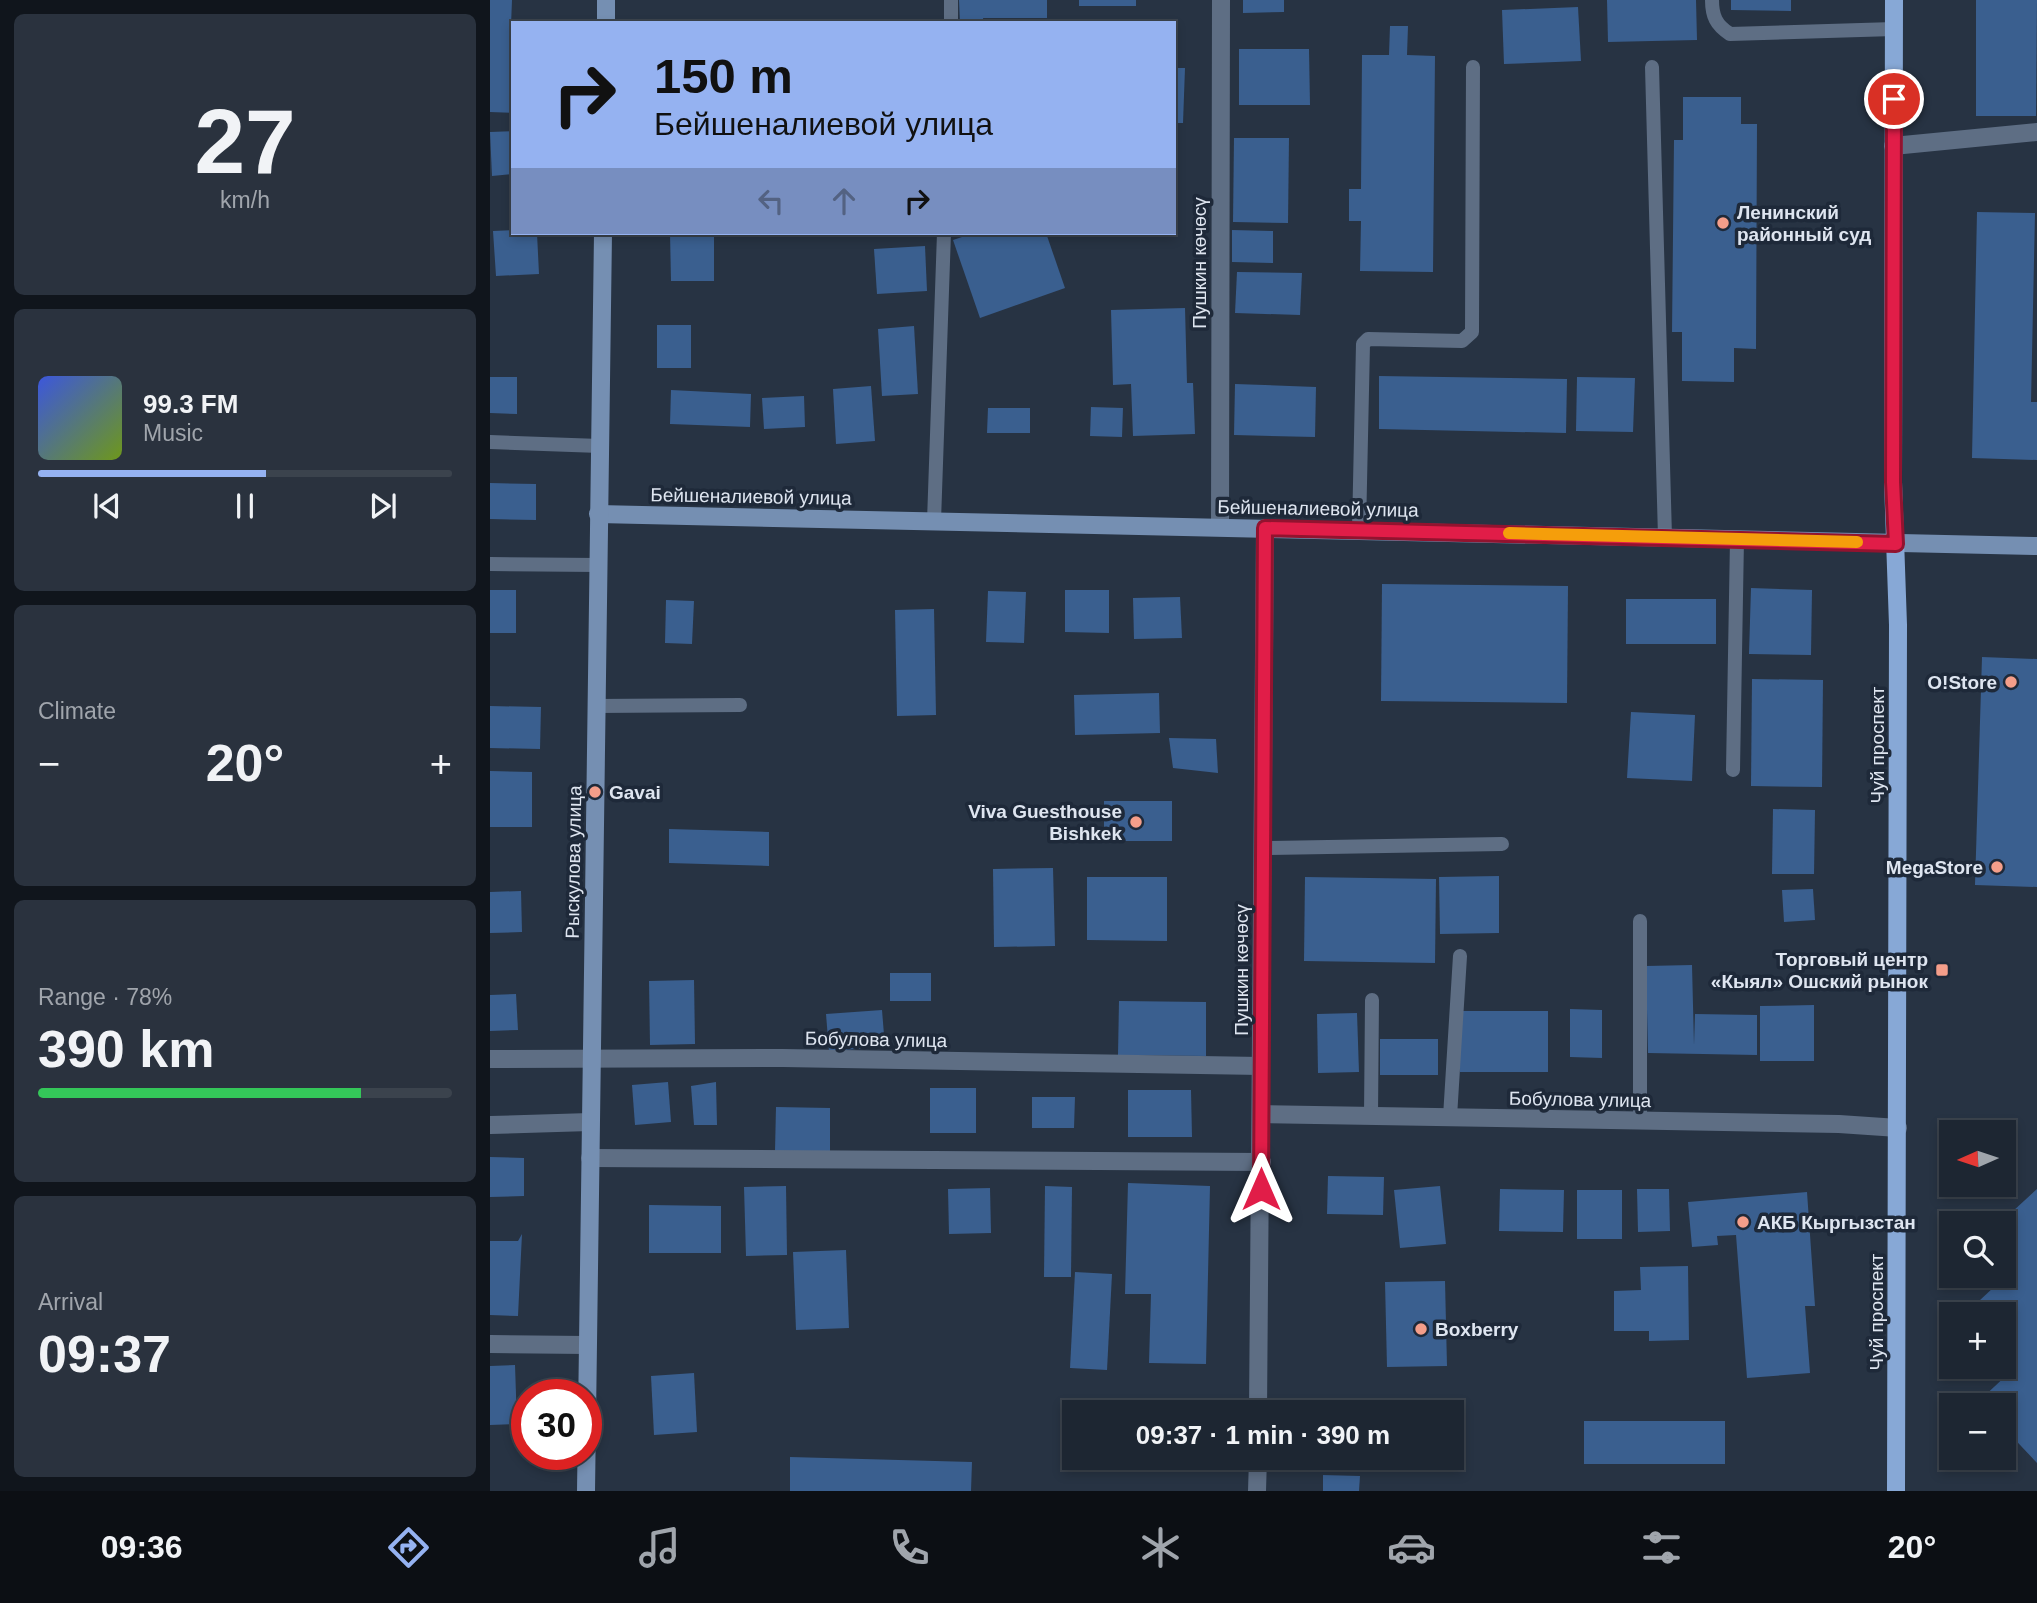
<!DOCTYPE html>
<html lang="en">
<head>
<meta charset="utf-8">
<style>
	body { margin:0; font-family:Helvetica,sans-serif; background:#2a323e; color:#f1f3f6; height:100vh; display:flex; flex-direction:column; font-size:26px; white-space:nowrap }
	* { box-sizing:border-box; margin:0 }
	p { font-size:23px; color:#a0a5ac }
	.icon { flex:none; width:38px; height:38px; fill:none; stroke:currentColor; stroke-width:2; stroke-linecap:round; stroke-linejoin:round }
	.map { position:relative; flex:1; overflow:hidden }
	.sheet { display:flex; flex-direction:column; gap:14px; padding:14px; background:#10151c; width:490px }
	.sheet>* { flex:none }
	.banner { position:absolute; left:21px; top:21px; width:665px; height:214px; border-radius:0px; box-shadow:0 4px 10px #0003,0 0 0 2px #3b434d; background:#95b2f1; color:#111; overflow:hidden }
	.needle { width:46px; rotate:267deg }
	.buttons { position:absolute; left:1449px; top:1120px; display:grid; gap:14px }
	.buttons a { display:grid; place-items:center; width:77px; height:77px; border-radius:0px; background:#1d2632; box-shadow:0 4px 10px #0003,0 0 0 2px #3b434d; font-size:35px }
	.speed { position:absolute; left:21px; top:1379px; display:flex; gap:14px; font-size:35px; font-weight:700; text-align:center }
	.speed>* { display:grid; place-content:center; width:91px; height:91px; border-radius:50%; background:#1d2632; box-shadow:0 4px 10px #0003,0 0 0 2px #3b434d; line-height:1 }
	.speed .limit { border:10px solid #d22; background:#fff; color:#111 }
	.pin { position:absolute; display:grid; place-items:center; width:60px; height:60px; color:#fff; margin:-30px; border:4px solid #fff; border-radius:50%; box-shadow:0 2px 7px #0007 }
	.me { position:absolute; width:77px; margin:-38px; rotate:0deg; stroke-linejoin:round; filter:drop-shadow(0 0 5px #0008) }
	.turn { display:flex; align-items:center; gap:24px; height:147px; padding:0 28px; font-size:32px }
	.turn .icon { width:91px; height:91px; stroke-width:2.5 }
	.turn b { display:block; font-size:49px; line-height:60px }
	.lanes { display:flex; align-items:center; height:66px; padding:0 28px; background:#0003; justify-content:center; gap:35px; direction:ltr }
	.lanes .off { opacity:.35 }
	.big { font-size:52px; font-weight:700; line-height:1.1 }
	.sheet .widget { flex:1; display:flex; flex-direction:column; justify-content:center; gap:10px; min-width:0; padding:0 24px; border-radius:10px; background:#2a323e }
	.sheet .dial { align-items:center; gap:0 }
	.dial b { font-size:91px; line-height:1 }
	.song { display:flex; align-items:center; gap:21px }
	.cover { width:84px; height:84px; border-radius:10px; background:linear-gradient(135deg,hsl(230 70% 55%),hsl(80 70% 35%)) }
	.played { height:7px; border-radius:4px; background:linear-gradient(90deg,#95b2f1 55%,#3b434d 55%) }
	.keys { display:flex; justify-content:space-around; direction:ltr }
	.heat { display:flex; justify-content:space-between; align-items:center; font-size:38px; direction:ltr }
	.charge { height:10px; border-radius:5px; background:linear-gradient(90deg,#34c759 78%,#3b434d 0) }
	.trip { position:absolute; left:572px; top:1400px; width:402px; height:70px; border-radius:0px; background:#1d2632; box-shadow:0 4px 10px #0003,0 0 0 2px #3b434d; font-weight:700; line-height:70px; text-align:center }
	.dock { display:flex; height:112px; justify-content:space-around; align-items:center; background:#0c0f14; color:#a0a5ac }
	.dock .icon { width:49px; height:49px }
	.dock .current { color:#95b2f1 }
	.dock b { font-size:32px; color:#f1f3f6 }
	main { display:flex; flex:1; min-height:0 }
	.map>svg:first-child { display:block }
	.building { fill:#3a5f8f }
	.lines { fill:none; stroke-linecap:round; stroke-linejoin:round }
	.lane { stroke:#5e6e84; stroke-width:14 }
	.street { stroke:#5e6e84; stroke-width:18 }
	.secondary { stroke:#758fb2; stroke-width:18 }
	.primary { stroke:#87a8d6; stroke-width:18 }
	.route-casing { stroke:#92132f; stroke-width:18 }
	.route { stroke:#e11d48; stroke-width:12 }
	.slow { stroke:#f59e0b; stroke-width:12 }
	.poi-dot { fill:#f49e8a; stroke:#1e2939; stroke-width:2.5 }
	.labels { text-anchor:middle; stroke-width:7; stroke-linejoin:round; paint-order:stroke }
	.poi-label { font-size:19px; font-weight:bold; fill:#dee5f0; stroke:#1e2939; text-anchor:start }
	.street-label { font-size:19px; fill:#dee5f0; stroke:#1e2939 }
</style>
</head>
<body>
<main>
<section class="sheet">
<div class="widget dial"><b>27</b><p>km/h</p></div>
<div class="widget">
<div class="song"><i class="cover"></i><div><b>99.3 FM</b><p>Music</p></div></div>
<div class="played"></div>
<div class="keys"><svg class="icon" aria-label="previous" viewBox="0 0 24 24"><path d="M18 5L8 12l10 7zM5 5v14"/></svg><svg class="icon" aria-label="pause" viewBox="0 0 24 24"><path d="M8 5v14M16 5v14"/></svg><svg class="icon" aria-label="next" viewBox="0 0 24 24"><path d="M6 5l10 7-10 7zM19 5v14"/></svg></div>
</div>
<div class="widget"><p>Climate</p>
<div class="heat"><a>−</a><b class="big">20°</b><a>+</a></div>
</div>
<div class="widget"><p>Range · 78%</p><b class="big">390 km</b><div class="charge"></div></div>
<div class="widget"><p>Arrival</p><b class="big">09:37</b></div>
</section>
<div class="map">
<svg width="1547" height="1491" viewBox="0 0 1547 1491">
	<rect width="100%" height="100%" fill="#273343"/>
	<g class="building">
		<polygon points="0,0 22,0 19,76 23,76 23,113 0,112"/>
		<polygon points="469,0 557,0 557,18 493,18 494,23 470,23"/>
		<rect x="589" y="0" width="57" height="6"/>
		<polygon points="753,0 794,0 794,12 753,13"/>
		<polygon points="1117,0 1206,0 1207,40 1118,42"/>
		<polygon points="1241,0 1301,0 1301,11 1241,10"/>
		<polygon points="1486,0 1547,0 1546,116 1486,116"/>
		<polygon points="1088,7 1091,61 1014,64 1012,10"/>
		<polygon points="900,26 918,26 917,55 945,56 943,272 870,271 871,221 859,221 859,189 871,189 872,55 899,55"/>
		<polygon points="749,49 819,49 820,105 749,105"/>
		<polygon points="684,68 695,68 693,123 684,123"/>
		<polygon points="1193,97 1251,97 1251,124 1267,124 1266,349 1244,348 1244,382 1192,381 1192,332 1182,332 1184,140 1193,140"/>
		<polygon points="23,131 23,174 2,176 0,132"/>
		<polygon points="744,138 799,138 798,223 743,222"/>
		<polygon points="1487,212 1545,213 1541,402 1547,402 1547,460 1482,458"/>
		<polygon points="23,230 23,233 47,233 49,274 6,276 3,231"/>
		<polygon points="742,230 783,231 783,263 742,262"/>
		<polygon points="180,233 224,233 224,281 181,281"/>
		<polygon points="484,233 556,233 575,288 490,318 463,240"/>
		<polygon points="435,246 437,291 387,294 384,249"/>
		<polygon points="747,272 812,273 810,315 745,313"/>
		<polygon points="695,308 697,383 703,383 705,434 643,436 641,384 623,385 621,310"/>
		<rect x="167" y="325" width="34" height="43"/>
		<polygon points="424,326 428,394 392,396 388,329"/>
		<polygon points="889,376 1077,379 1076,433 889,429"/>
		<polygon points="0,377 27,377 27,414 0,413"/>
		<polygon points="1087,377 1145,378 1143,432 1086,431"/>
		<polygon points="745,384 826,387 825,437 744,435"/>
		<polygon points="381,386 385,441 346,444 343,389"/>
		<polygon points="181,390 261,394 260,427 180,424"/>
		<polygon points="314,396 315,427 274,429 272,398"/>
		<polygon points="601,407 633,408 632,437 600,436"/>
		<polygon points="498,408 540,408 540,433 497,433"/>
		<polygon points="0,483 46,484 46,520 0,519"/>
		<polygon points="892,584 1078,586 1077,703 891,701"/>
		<polygon points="1261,588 1322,590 1321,655 1259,654"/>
		<rect x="0" y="590" width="26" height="43"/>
		<polygon points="575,590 619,590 619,633 575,632"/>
		<polygon points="498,591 536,592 534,643 496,642"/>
		<polygon points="690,597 692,638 644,639 643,598"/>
		<rect x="1136" y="599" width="90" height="45"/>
		<polygon points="176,600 204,601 202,644 175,643"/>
		<polygon points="444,609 446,715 407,716 405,610"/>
		<polygon points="1492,657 1547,659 1547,887 1485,885"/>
		<polygon points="1262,679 1333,680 1332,787 1261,786"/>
		<polygon points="669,693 670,733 585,735 584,695"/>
		<polygon points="0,706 51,707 50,749 0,748"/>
		<polygon points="1141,712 1205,715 1202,781 1137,778"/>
		<polygon points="679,738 726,739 728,773 683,768"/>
		<polygon points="0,771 42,772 42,827 0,827"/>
		<rect x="614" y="801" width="68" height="40"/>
		<polygon points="1283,809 1325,810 1324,874 1282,874"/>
		<polygon points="179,829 279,832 279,866 179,863"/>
		<polygon points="563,868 565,946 504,947 503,869"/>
		<polygon points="1009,876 1009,933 950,934 949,877"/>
		<polygon points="597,877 677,877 677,941 597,940"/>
		<polygon points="815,877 946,879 945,963 814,961"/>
		<polygon points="1323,889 1325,920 1294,922 1292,890"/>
		<polygon points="31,891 32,932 0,933 0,892"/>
		<polygon points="1202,965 1204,1045 1205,1014 1267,1015 1267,1055 1158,1053 1156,966"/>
		<rect x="400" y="973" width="41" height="28"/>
		<polygon points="204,980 205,1044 160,1045 159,981"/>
		<polygon points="26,994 28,1030 0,1031 0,995"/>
		<polygon points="629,1001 716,1002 716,1056 628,1055"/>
		<polygon points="1324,1005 1324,1061 1270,1061 1270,1006"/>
		<polygon points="1080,1009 1112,1010 1112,1058 1080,1057"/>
		<polygon points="392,1010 395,1047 339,1051 336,1014"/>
		<rect x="970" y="1011" width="88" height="61"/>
		<polygon points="867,1013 869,1072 828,1073 827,1014"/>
		<rect x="890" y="1039" width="58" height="36"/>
		<polygon points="178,1082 181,1122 145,1125 142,1085"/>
		<polygon points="226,1082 227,1125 204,1125 201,1086"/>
		<rect x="440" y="1088" width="46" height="45"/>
		<polygon points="638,1090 701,1090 702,1137 638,1137"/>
		<polygon points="542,1097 585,1097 584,1128 542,1128"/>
		<polygon points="286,1107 340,1108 340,1152 285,1151"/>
		<polygon points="0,1157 34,1158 34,1196 0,1197"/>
		<polygon points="838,1176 894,1177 893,1215 837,1214"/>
		<polygon points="638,1183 720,1186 716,1364 659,1363 661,1294 635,1294"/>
		<polygon points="296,1186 297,1255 256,1256 254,1187"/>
		<polygon points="555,1186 582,1187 581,1277 554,1277"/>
		<polygon points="950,1186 956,1244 910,1248 904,1190"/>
		<polygon points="500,1188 501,1233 459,1234 458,1189"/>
		<polygon points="1010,1189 1074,1190 1073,1232 1009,1231"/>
		<polygon points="1147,1189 1179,1189 1180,1231 1148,1232"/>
		<polygon points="1547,1189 1547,1463 1514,1428 1514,1405 1493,1405 1489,1401 1520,1372 1514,1365 1514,1314 1475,1314 1518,1274 1514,1270 1514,1223 1510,1223"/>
		<rect x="1087" y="1190" width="45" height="49"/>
		<polygon points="1317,1192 1325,1306 1315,1306 1320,1373 1257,1378 1246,1235 1227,1236 1228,1245 1202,1247 1198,1202"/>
		<polygon points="159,1205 231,1206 231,1253 159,1253"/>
		<polygon points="32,1234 28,1316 0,1315 0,1241 28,1241"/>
		<polygon points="356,1250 359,1328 306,1330 303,1252"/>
		<polygon points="1198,1266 1199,1340 1159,1341 1159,1331 1124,1331 1124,1291 1151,1290 1150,1267"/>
		<polygon points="585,1272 622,1274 617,1370 580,1368"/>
		<polygon points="955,1281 957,1366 897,1367 895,1282"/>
		<polygon points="25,1365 27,1424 0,1425 0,1366"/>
		<polygon points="204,1373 207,1432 164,1435 161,1376"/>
		<rect x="1094" y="1421" width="141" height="43"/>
		<polygon points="300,1457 482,1462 481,1491 300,1491"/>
		<polygon points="833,1475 870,1476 869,1491 833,1491"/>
	</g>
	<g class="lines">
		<g class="lane">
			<path d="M1222,0C1222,16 1226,25 1240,34L1404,29"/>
			<polyline points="461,23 461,0"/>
			<polyline points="1162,67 1175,537"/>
			<polyline points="0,442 110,446"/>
			<polyline points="444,521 454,233"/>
			<polyline points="869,530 873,344 878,339 972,341 982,332 983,67"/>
			<polyline points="0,564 108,565"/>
			<polyline points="106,706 250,705"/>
			<polyline points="1243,770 1247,539"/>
			<polyline points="773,848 1012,844"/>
			<polyline points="1150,921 1150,1121"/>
			<polyline points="881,1116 882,1000"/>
			<polyline points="960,1117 970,956"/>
		</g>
		<g class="street">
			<polyline points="1403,146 1547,132"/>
			<polyline points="730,527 731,0"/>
			<polyline points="0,1059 293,1058 771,1066"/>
			<polyline points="771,1114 1349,1124 1408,1128"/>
			<polyline points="0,1125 100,1122"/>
			<polyline points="100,1158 772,1162"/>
			<polyline points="0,1344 97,1345"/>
			<polyline points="768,1412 775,528"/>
			<polyline points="767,1491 768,1458"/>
		</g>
		<g class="secondary">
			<polyline points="116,23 116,0"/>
			<polyline points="108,514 1547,546"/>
			<polyline points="96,1491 113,233"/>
		</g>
		<polyline class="primary" points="1404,0 1403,482 1408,625 1406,1491"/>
	</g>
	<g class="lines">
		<g class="route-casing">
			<polyline id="route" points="771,1189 775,528 1406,544 1403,482 1404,99"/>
		</g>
		<use href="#route" class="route"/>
		<polyline class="slow" points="1019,533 1367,542"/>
	</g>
	<g class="poi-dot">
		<circle cx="1233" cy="223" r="7"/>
		<circle cx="1521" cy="682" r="7"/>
		<circle cx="105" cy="792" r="7"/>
		<circle cx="646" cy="822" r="7"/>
		<circle cx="1507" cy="867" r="7"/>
		<rect x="1445" y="963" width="14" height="14" rx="3.5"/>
		<circle cx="1253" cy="1222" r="7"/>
		<circle cx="931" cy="1329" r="7"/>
	</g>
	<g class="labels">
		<g class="poi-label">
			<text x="1247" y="219">Ленинский<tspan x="1247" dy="22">районный суд</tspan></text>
			<text x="1507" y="689" text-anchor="end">O!Store</text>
			<text x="119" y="799">Gavai</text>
			<text x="632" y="818" text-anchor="end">Viva Guesthouse<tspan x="632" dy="22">Bishkek</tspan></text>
			<text x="1493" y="874" text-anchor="end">MegaStore</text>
			<text x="1438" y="966" text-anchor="end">Торговый центр<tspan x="1438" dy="22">«Кыял» Ошский рынок</tspan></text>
			<text x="1267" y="1229">АКБ Кыргызстан</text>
			<text x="945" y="1336">Boxberry</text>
		</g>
		<g class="street-label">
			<text transform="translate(709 263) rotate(-90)" y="7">Пушкин көчөсү</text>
			<text transform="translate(261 496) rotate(1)" y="7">Бейшеналиевой улица</text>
			<text transform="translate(828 508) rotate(1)" y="7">Бейшеналиевой улица</text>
			<text transform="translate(1387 745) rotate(-90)" y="7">Чуй проспект</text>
			<text transform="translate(83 862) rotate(-89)" y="7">Рыскулова улица</text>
			<text transform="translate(751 970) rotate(-90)" y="7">Пушкин көчөсү</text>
			<text transform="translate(386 1039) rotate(1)" y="7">Бобулова улица</text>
			<text transform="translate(1090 1099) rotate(1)" y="7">Бобулова улица</text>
			<text transform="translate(1386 1312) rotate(-90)" y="7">Чуй проспект</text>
		</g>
	</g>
</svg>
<div class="buttons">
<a><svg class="needle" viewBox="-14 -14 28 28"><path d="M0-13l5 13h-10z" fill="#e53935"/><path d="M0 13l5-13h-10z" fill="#a0a5ac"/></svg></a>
<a><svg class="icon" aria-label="search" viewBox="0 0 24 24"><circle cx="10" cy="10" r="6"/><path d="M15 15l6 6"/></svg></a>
<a>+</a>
<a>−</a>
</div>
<div class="speed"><div class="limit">30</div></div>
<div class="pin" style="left:1404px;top:99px;background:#d93025"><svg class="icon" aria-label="arrive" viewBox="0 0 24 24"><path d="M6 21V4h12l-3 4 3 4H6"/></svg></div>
<svg class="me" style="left:771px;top:1189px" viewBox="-20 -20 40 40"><path d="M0-17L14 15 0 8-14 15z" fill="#e11d48" stroke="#fff" stroke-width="4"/></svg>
<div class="trip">09:37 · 1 min · 390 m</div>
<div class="banner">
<div class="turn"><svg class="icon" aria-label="right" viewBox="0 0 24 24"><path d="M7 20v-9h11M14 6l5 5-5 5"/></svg><div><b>150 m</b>Бейшеналиевой улица</div></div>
<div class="lanes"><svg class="icon off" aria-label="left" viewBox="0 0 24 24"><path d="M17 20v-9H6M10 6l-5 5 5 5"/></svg><svg class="icon off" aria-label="ahead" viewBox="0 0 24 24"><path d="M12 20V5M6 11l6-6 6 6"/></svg><svg class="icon" aria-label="right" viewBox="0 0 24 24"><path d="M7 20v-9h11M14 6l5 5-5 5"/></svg></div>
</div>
</div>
</main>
<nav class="dock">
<b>09:36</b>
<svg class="icon current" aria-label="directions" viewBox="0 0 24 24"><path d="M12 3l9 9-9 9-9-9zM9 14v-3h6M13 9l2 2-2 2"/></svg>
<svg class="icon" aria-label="music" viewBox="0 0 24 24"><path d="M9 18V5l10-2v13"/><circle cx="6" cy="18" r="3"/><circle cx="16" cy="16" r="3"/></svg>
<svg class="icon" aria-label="phone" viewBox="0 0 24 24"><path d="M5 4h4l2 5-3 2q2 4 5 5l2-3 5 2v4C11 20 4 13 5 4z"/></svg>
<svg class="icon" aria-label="climate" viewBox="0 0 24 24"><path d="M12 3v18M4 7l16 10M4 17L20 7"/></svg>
<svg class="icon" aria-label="car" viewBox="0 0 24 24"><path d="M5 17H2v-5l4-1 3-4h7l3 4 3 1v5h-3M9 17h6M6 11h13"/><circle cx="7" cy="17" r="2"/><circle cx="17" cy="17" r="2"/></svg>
<svg class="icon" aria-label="filters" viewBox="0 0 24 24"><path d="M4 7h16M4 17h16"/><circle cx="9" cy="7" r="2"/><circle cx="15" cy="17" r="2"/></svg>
<b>20°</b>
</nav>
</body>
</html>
